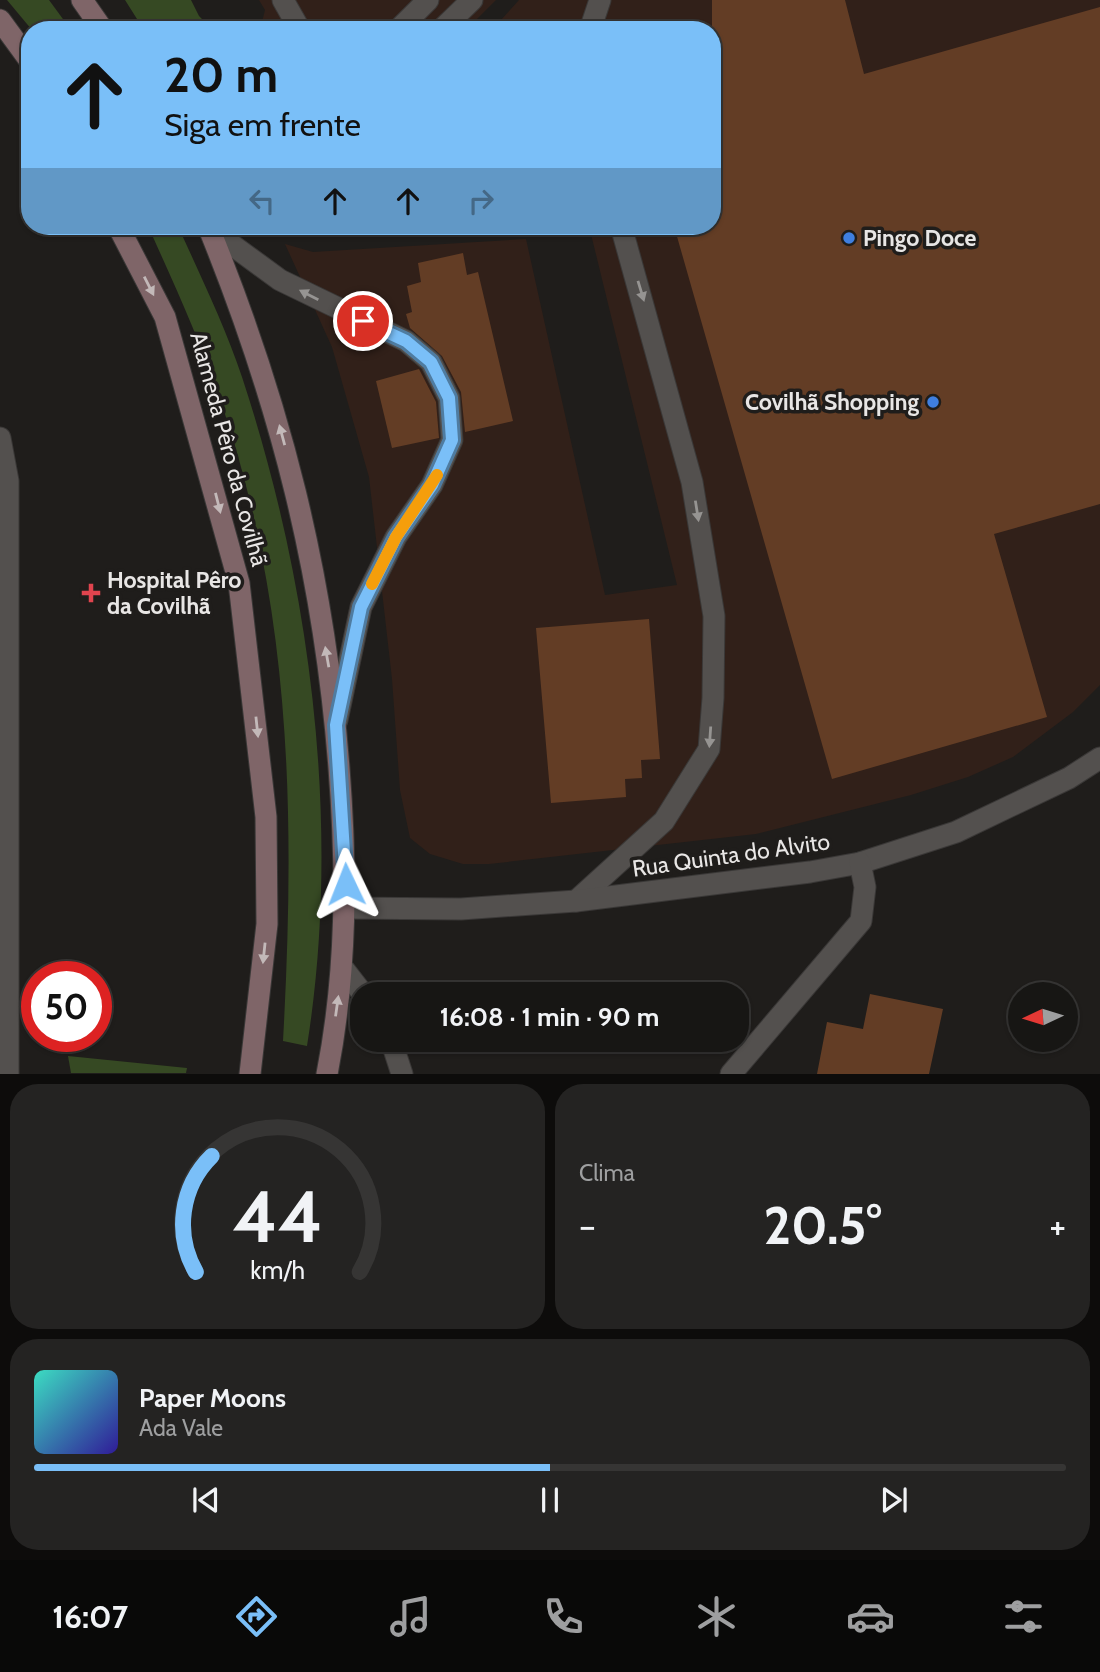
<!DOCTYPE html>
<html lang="pt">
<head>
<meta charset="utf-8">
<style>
	body { margin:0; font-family:Cabin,sans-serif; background:#242322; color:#f1f3f6; height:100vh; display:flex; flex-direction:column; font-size:26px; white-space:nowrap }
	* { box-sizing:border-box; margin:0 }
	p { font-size:23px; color:#9e9fa0 }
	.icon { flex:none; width:38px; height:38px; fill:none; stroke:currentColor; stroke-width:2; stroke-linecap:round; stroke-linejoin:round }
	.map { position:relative; height:1074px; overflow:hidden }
	.sheet { display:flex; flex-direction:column; gap:10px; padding:10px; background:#0d0c0b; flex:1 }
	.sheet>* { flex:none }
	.hud { position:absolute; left:21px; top:21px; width:700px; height:214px; border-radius:28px; box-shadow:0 2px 5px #0004,0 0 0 2px #363534; background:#7abff8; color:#111; overflow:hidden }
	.needle { width:46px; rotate:266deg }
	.controls { position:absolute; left:1008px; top:982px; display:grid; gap:14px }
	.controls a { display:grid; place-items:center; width:70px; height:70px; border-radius:50%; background:#171614; box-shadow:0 2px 5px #0004,0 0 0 2px #363534; font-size:35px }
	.speed { position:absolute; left:21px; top:961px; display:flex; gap:14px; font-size:35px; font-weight:700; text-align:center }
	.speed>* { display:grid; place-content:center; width:91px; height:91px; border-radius:50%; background:#171614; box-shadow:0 2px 5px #0004,0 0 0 2px #363534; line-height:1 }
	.speed .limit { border:10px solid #d22; background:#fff; color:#111 }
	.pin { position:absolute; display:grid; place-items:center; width:60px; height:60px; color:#fff; margin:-30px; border:4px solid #fff; border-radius:50%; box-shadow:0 2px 7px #0007 }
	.me { position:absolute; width:77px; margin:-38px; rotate:358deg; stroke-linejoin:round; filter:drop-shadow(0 0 5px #0008) }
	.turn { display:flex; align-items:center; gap:24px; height:147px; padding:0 28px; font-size:32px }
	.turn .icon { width:91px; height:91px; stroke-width:2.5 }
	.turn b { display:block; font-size:49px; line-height:60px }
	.lanes { display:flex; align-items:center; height:66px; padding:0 28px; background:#0003; justify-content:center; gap:35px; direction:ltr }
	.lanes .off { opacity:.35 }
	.big { font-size:52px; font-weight:700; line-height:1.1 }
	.sheet .widget { flex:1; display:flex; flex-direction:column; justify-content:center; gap:10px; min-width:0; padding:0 24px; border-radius:28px; background:#242322 }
	.sheet .dial { align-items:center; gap:0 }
	.dial svg { height:182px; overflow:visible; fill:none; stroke:#363534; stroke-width:7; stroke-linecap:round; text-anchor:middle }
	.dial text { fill:#f1f3f6; stroke:none }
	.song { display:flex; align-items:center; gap:21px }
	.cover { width:84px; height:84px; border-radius:10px; background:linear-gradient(135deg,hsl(170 70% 55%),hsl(250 70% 35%)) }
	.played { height:7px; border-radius:4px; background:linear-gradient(90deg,#7abff8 50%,#363534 50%) }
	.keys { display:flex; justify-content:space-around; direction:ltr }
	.heat { display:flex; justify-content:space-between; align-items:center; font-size:38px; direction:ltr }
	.sheet .tiles { flex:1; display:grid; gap:10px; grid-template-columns:1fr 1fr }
	.widget:last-child { grid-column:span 2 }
	.trip { position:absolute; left:350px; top:982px; width:399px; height:70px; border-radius:28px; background:#171614; box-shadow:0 2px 5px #0004,0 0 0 2px #363534; font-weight:700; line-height:70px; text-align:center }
	.dock { display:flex; height:112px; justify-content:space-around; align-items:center; background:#090908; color:#9e9fa0 }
	.dock .icon { width:49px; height:49px }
	.dock .selected { color:#7abff8 }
	.dock b { font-size:32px; color:#f1f3f6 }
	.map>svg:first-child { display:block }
	.commercial { fill:#312019 }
	.green { fill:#364923 }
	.building { fill:#633d25 }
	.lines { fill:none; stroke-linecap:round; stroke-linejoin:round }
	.lane-casing { stroke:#3a3837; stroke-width:23 }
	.street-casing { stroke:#3a3837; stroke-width:23 }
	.secondary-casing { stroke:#3a3837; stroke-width:23 }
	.lane { stroke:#53504e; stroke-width:21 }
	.street { stroke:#53504e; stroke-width:21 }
	.secondary { stroke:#7f6568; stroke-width:21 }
	.oneway { fill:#c3b9b9 }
	.oneway2 { fill:#969492 }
	.route-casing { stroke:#4f7ca1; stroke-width:18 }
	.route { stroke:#7abff8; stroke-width:12 }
	.slow { stroke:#f59e0b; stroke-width:12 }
	.shop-dot { fill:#3f7fe0; stroke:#1f1d1b; stroke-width:2.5 }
	.health-dot { fill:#e0444e; stroke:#1f1d1b; stroke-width:2.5 }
	.labels { text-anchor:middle; stroke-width:7; stroke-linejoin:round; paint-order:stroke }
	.poi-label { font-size:23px; font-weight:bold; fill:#e8e6e5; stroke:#1f1d1b; text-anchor:start }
	.street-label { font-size:23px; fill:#e8e6e5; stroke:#1f1d1b }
</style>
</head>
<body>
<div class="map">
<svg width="1100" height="1074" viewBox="0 0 1100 1074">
	<rect width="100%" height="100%" fill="#1f1d1b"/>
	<g class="commercial">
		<polygon points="259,0 496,0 466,30 260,30 265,10"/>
		<polygon points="519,0 1100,0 1100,685 1073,712 1013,757 968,777 911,795 756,834 489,864 463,864 430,854 410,838 400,790 392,679 369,477 332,347 285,244 313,252 526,239 605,595 677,585 589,226 712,226 712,30 492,30"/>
	</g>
	<g class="green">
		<polygon points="7,0 49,0 71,30 32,30"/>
		<polygon points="125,0 191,0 199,16 213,30 144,30"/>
		<path d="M148,226H178C200,275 225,326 242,377C311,586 342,827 307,1046L283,1041C295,822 293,613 221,402C201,342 174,284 148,226Z"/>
		<polygon points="68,1056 187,1068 186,1073 71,1073"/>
	</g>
	<g class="building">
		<polygon points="712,0 845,0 864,74 1100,7 1100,504 994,534 1047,717 832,779 674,226 712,226"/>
		<polygon points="463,253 467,275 478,272 513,421 465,432 461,392 442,356 410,328 406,314 412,312 407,286 421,282 418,263"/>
		<polygon points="419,369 436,402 439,438 392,448 376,381"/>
		<polygon points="649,619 660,759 641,760 642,778 625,779 626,797 551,803 536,628"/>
		<polygon points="870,994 943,1009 929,1074 817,1074 827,1022 863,1029"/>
	</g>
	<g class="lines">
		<g class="lane-casing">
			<g id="lane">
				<polyline points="283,0 300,30"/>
				<polyline points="398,30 428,0"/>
				<polyline points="441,30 472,0"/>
				<polyline points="590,30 600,0"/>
				<polyline points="209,228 280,280 406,341 431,362 449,398 452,440 432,485 396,537 361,607 337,720"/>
				<polyline points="0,438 8,481 8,1074"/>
				<polyline points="576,901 664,821 709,749 713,698 714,616 692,482 621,226"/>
			</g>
		</g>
		<g class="street-casing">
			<g id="street">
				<polyline points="346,908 461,909 576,901 810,872 860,863 956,832 1069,778 1100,758"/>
				<polyline points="342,967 363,994"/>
				<polyline points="391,1040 402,1074"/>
				<polyline points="731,1074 861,921 865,887 860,863"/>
			</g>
		</g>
		<g class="secondary-casing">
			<g id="secondary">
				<polyline points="82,0 103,30"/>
				<polyline points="0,20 30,61"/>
				<polyline points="118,226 165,317 239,583 266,817 267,924 250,1074"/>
				<path d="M208,226C281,405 324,575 339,768C347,871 347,972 327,1074"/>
			</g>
		</g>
		<use href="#lane" class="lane"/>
		<use href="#street" class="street"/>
		<use href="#secondary" class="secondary"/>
	</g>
	<defs><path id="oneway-solid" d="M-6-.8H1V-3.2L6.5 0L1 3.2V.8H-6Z" transform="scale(1.75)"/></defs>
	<g class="oneway">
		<use href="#oneway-solid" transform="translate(149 286) rotate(63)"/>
		<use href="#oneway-solid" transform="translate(282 435) rotate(-105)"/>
		<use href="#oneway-solid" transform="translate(218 503) rotate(76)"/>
		<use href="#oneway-solid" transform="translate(327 657) rotate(-100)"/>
		<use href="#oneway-solid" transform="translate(257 727) rotate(84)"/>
		<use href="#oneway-solid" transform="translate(264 953) rotate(96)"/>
		<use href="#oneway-solid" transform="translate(337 1006) rotate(-82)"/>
	</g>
	<g class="oneway2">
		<use href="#oneway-solid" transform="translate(641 291) rotate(73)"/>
		<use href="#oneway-solid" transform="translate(309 295) rotate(-153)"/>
		<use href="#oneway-solid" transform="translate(697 511) rotate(81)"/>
		<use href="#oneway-solid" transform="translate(710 737) rotate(94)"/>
	</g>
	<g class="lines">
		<g class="route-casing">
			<polyline id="route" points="346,884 336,725 361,607 396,537 432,485 452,440 449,398 431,362 406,341 363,321"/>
		</g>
		<use href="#route" class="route"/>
		<polyline class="slow" points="372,584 396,537 437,475"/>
	</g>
	<g class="shop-dot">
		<circle cx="849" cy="238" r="7"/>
		<circle cx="933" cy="402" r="7"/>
	</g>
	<path class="health-dot" d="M87.5 582.5h7v7h7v7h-7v7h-7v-7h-7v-7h7z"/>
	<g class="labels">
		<g class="poi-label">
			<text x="863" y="246">Pingo Doce</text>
			<text x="919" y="410" text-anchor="end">Covilhã Shopping</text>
			<text x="107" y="588">Hospital Pêro<tspan x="107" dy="26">da Covilhã</tspan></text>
		</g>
		<g class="street-label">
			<text transform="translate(229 449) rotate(75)" y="8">Alameda Pêro da Covilhã</text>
			<text transform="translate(731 855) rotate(-8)" y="8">Rua Quinta do Alvito</text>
		</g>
	</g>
</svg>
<div class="controls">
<a><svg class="needle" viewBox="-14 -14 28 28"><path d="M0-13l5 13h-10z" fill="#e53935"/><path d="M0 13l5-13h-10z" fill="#9e9fa0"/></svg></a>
</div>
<div class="speed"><div class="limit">50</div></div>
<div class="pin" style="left:363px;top:321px;background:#d93025"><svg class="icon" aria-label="arrive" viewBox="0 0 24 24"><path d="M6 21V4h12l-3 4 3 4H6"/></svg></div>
<svg class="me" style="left:346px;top:884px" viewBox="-20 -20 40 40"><path d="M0-17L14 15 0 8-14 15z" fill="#7abff8" stroke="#fff" stroke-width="4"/></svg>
<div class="trip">16:08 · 1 min · 90 m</div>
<div class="hud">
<div class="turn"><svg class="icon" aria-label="ahead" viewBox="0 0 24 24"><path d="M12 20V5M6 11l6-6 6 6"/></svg><div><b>20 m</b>Siga em frente</div></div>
<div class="lanes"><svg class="icon off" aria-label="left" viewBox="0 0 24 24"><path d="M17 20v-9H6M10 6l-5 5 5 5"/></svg><svg class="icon" aria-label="ahead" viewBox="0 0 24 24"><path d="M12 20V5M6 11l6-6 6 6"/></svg><svg class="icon" aria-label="ahead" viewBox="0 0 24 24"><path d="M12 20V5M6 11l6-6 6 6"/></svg><svg class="icon off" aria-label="right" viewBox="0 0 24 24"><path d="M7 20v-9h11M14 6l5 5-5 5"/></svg></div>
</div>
</div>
<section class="sheet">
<div class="tiles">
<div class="widget dial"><svg viewBox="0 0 100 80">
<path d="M14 69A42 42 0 1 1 86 69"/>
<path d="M14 69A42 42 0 0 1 21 18" stroke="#7abff8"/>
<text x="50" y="56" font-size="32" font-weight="700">44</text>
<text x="50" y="72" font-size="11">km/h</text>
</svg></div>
<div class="widget"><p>Clima</p>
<div class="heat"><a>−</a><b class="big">20.5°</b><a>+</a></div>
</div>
<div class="widget">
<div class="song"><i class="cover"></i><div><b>Paper Moons</b><p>Ada Vale</p></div></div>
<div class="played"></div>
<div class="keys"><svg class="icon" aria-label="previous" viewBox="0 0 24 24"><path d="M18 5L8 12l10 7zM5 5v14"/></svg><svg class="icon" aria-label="pause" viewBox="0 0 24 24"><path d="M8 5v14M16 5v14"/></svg><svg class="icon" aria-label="next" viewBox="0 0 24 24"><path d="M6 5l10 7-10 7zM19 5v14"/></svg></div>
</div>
</div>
</section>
<nav class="dock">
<b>16:07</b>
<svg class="icon selected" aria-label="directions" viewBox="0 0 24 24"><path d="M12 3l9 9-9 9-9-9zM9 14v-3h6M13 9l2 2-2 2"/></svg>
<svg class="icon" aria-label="music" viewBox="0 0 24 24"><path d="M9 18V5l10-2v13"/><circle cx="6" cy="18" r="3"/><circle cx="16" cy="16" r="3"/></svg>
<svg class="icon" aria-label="phone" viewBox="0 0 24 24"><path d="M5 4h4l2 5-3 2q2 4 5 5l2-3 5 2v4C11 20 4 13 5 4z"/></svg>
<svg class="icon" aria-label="climate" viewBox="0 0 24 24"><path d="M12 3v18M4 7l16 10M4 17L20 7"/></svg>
<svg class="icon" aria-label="car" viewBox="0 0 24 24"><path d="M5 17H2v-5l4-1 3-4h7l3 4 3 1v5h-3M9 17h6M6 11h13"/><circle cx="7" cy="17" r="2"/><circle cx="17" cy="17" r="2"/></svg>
<svg class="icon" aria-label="filters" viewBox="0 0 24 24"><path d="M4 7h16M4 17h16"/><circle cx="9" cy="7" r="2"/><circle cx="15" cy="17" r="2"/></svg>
</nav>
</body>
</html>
